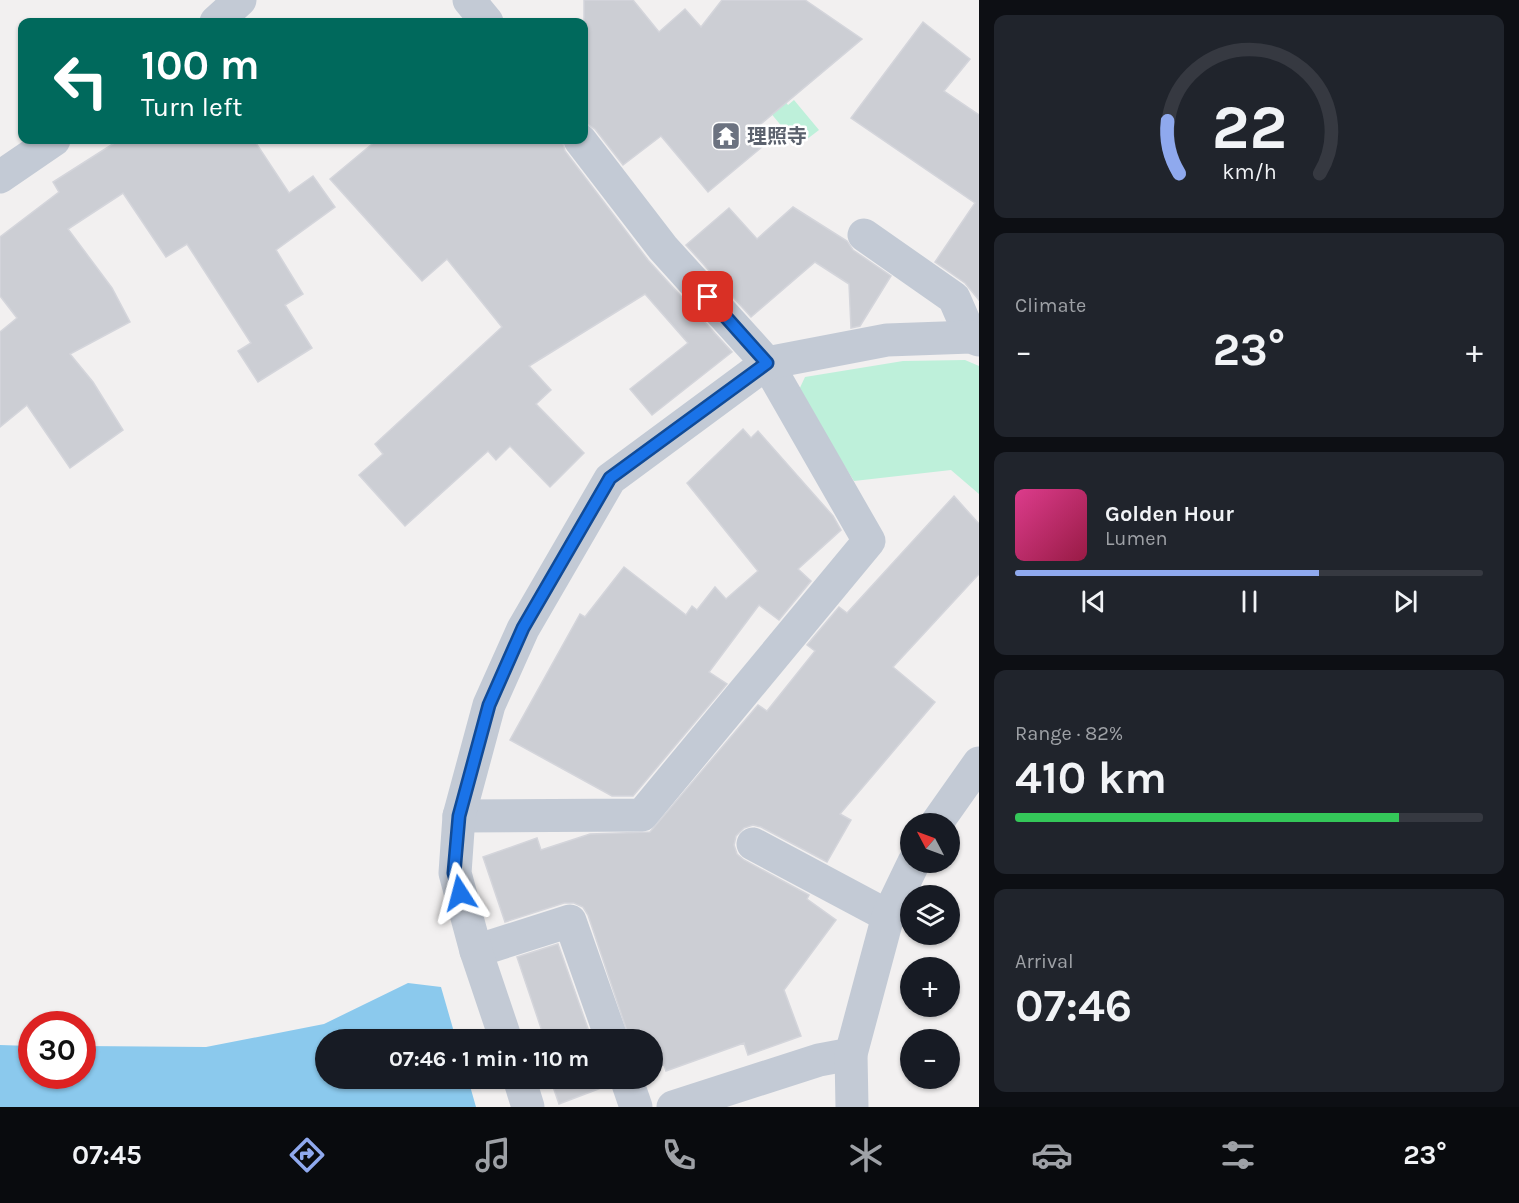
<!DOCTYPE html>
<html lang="en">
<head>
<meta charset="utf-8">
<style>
	body { margin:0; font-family:Karla,"Noto Sans JP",sans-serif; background:#20242c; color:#f1f3f6; height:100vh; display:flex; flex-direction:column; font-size:22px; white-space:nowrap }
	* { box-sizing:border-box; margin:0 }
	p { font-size:20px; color:#9ea1a6 }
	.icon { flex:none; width:33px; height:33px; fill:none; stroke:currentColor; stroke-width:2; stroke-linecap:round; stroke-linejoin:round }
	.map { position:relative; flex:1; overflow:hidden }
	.sheet { display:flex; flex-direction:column; gap:15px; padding:15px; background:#0d0f14; width:540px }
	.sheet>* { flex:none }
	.banner { position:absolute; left:18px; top:18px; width:570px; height:126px; border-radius:12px; box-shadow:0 2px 4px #0004; background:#00695c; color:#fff; overflow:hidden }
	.needle { width:39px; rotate:311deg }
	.buttons { position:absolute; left:900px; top:813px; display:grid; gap:12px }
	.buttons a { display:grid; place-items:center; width:60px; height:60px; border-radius:50%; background:#171b24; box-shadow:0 2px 4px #0004; font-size:30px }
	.speed { position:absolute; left:18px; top:1011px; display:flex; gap:12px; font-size:30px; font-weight:700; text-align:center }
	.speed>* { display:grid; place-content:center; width:78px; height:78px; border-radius:50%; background:#171b24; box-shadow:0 2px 4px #0004; line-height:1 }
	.speed .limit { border:9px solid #d22; background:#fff; color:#111 }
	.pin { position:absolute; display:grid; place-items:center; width:51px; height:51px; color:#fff; margin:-26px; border-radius:12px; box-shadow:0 3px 9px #0006 }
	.me { position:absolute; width:66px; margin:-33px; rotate:351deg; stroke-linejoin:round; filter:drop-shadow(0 0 4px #0008) }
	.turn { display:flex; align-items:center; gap:21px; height:126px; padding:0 24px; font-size:27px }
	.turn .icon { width:78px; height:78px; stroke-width:2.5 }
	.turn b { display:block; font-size:42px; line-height:51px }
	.big { font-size:45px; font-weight:700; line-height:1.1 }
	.sheet .tile { flex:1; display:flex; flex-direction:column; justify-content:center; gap:9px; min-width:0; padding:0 21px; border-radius:12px; background:#20242c }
	.sheet .dial { align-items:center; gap:0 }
	.dial svg { height:156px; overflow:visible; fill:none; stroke:#363941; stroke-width:7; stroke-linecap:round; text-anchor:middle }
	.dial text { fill:#f1f3f6; stroke:none }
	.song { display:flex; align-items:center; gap:18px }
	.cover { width:72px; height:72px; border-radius:9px; background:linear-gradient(135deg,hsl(330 70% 55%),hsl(340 70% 35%)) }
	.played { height:6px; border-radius:3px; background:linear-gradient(90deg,#8fa9ee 65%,#363941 65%) }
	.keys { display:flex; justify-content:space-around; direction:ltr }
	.heat { display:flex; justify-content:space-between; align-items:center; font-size:33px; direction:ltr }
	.charge { height:9px; border-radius:4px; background:linear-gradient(90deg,#34c759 82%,#363941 0) }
	.trip { position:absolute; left:315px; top:1029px; width:348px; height:60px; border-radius:30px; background:#171b24; box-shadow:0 2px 4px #0004; font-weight:700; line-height:60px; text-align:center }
	.dock { display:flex; height:96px; justify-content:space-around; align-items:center; background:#090b0e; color:#9ea1a6 }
	.dock .icon { width:42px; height:42px }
	.dock .selected { color:#8fa9ee }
	.dock b { font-size:27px; color:#f1f3f6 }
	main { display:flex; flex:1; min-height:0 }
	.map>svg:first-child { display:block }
	.green { fill:#bef0da }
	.water { fill:#8bc9ed }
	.building { fill:#ccced4; stroke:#d4d5db; stroke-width:1.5 }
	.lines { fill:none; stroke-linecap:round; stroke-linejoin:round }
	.minor { stroke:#c3cad5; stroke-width:33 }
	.route-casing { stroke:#114b97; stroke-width:15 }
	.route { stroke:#1a73e8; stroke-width:10 }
	.labels { text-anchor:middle; stroke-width:5; stroke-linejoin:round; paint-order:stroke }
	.worship-label { font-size:20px; font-weight:bold; fill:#5b616d; stroke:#fff; text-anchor:start }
</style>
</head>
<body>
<main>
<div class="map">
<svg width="979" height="1107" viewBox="0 0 979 1107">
	<rect width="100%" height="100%" fill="#f2f0f0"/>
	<g class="green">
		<polygon points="764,76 788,105 794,100 819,130 798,146 750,88"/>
		<polygon points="965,360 979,366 979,494 951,470 854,481 798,392 805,377 903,361"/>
	</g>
	<polygon class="water" points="408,983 441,987 456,1039 326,1040 326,1078 468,1079 476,1107 0,1107 0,1045 31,1046 32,1076 82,1076 83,1046 206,1047 324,1024"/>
	<g class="building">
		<polygon points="584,0 633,0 659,32 685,9 701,27 722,0 805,0 862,39 750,133 762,147 708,192 661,136 623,165 595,129 584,122"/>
		<polygon points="923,22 970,59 944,91 979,115 979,300 965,283 935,262 975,203 851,118"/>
		<polygon points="119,140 254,140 289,193 313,176 335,207 276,250 303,294 285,305 312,348 258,382 238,351 251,343 187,244 166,257 123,193 68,229 112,288 130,322 70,354 93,382 123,430 70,468 27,405 0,427 0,332 17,318 0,296 0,237 59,192 53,182"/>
		<polygon points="377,140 562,140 565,151 648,260 732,352 652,415 630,389 688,343 645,294 529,366 551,390 536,404 584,453 550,487 510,446 496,460 488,451 405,526 359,475 383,454 375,444 502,327 447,259 422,281 330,179"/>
		<polygon points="793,207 847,241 853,250 891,276 860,326 851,328 849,284 815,262 751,317 686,245 729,208 757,239"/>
		<polygon points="743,429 751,438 758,431 833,516 841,530 798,569 811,581 779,620 759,605 709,672 727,684 633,796 612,796 510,740 580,614 585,617 624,567 686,615 692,606 697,610 715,587 726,599 758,571 687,483"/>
		<polygon points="954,496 979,524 979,574 893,667 935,702 840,814 851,820 827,862 761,827 753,825 744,828 736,836 734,845 737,854 744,860 809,895 807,899 836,920 784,990 801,1036 748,1055 744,1043 666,1071 664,1065 652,1069 652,1040 630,1040 588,915 583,907 574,903 564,903 505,922 483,857 537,838 541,850 590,834 650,832 758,705 767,711 815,651 807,645 839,607 847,613"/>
		<polygon points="558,944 592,1040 538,1040 544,1037 517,957"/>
		<polygon points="550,1078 608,1078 609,1085 559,1104"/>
	</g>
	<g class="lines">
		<g class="minor">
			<polyline points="469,0 487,22"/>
			<polyline points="216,22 240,0"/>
			<polyline points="0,177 54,140"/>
			<polyline points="864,235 954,298 971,337"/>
			<polyline points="459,816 642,815 869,541 767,363 663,248 580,140"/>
			<polyline points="936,824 979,763"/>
			<polyline points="753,844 888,916"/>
			<polyline points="476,951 570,921 612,1040"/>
			<polyline points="506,1040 476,951 455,873 459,816 489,705 523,629 610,479 767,363 887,340 971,337 979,340"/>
			<polyline points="519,1078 528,1107"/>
			<polyline points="626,1078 636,1107"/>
			<polyline points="673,1107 819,1060 851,1054"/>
			<polyline points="852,1107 851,1054 888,916 914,862"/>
		</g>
	</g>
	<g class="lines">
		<g class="route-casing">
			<polyline id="route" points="460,893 454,873 459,816 489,705 523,628 610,478 767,363 708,297"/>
		</g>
		<use href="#route" class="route"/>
	</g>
	<defs>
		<g id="temple-square" transform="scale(1.5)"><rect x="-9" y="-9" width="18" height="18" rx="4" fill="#6b7280" stroke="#fff"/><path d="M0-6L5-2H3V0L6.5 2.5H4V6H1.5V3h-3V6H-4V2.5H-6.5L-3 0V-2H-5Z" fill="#fff"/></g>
	</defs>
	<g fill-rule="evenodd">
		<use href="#temple-square" x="726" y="136"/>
	</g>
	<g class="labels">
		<g class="worship-label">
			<text x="747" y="143">理照寺</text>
		</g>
	</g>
</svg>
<div class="buttons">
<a><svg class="needle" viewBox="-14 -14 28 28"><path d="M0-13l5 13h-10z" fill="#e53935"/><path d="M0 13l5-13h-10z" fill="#9ea1a6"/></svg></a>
<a><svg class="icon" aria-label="layers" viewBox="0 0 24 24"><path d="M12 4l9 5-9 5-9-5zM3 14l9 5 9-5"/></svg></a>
<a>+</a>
<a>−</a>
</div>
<div class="speed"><div class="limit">30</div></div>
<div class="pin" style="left:708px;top:297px;background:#d93025"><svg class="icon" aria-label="arrive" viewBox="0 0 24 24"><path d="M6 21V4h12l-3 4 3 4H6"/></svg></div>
<svg class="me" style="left:460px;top:893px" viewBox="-20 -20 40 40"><path d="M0-17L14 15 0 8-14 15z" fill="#1a73e8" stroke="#fff" stroke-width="4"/></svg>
<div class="trip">07:46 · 1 min · 110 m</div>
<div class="banner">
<div class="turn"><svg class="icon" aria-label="left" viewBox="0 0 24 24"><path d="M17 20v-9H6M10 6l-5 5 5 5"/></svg><div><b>100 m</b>Turn left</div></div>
</div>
</div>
<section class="sheet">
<div class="tile dial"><svg viewBox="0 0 100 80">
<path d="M14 69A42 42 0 1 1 86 69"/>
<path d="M14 69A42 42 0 0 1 8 42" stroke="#8fa9ee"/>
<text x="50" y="56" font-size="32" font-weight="700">22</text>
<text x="50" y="72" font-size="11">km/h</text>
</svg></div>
<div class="tile"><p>Climate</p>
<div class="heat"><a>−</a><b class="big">23°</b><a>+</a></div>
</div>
<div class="tile">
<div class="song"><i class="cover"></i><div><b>Golden Hour</b><p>Lumen</p></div></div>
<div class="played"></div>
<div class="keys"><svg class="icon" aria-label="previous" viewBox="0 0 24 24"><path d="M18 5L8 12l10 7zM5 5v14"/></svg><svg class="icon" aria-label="pause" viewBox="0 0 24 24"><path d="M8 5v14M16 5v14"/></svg><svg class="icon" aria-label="next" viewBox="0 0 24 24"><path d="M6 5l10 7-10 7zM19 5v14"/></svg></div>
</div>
<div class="tile"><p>Range · 82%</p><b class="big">410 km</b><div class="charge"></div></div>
<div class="tile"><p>Arrival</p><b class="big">07:46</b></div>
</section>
</main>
<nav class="dock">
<b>07:45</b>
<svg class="icon selected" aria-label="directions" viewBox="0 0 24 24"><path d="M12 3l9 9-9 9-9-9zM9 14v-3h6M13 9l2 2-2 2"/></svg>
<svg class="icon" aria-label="music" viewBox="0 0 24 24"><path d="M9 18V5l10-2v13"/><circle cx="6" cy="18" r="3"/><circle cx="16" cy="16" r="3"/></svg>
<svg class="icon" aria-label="phone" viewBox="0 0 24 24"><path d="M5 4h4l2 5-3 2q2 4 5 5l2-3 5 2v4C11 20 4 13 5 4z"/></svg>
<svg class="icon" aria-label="climate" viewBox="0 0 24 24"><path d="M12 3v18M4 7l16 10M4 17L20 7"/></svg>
<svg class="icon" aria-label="car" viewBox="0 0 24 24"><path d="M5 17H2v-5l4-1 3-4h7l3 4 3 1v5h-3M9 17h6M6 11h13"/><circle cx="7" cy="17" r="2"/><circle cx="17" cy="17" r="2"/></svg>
<svg class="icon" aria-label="filters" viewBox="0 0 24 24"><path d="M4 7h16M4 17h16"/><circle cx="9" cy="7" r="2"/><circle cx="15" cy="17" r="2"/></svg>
<b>23°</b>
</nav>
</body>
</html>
